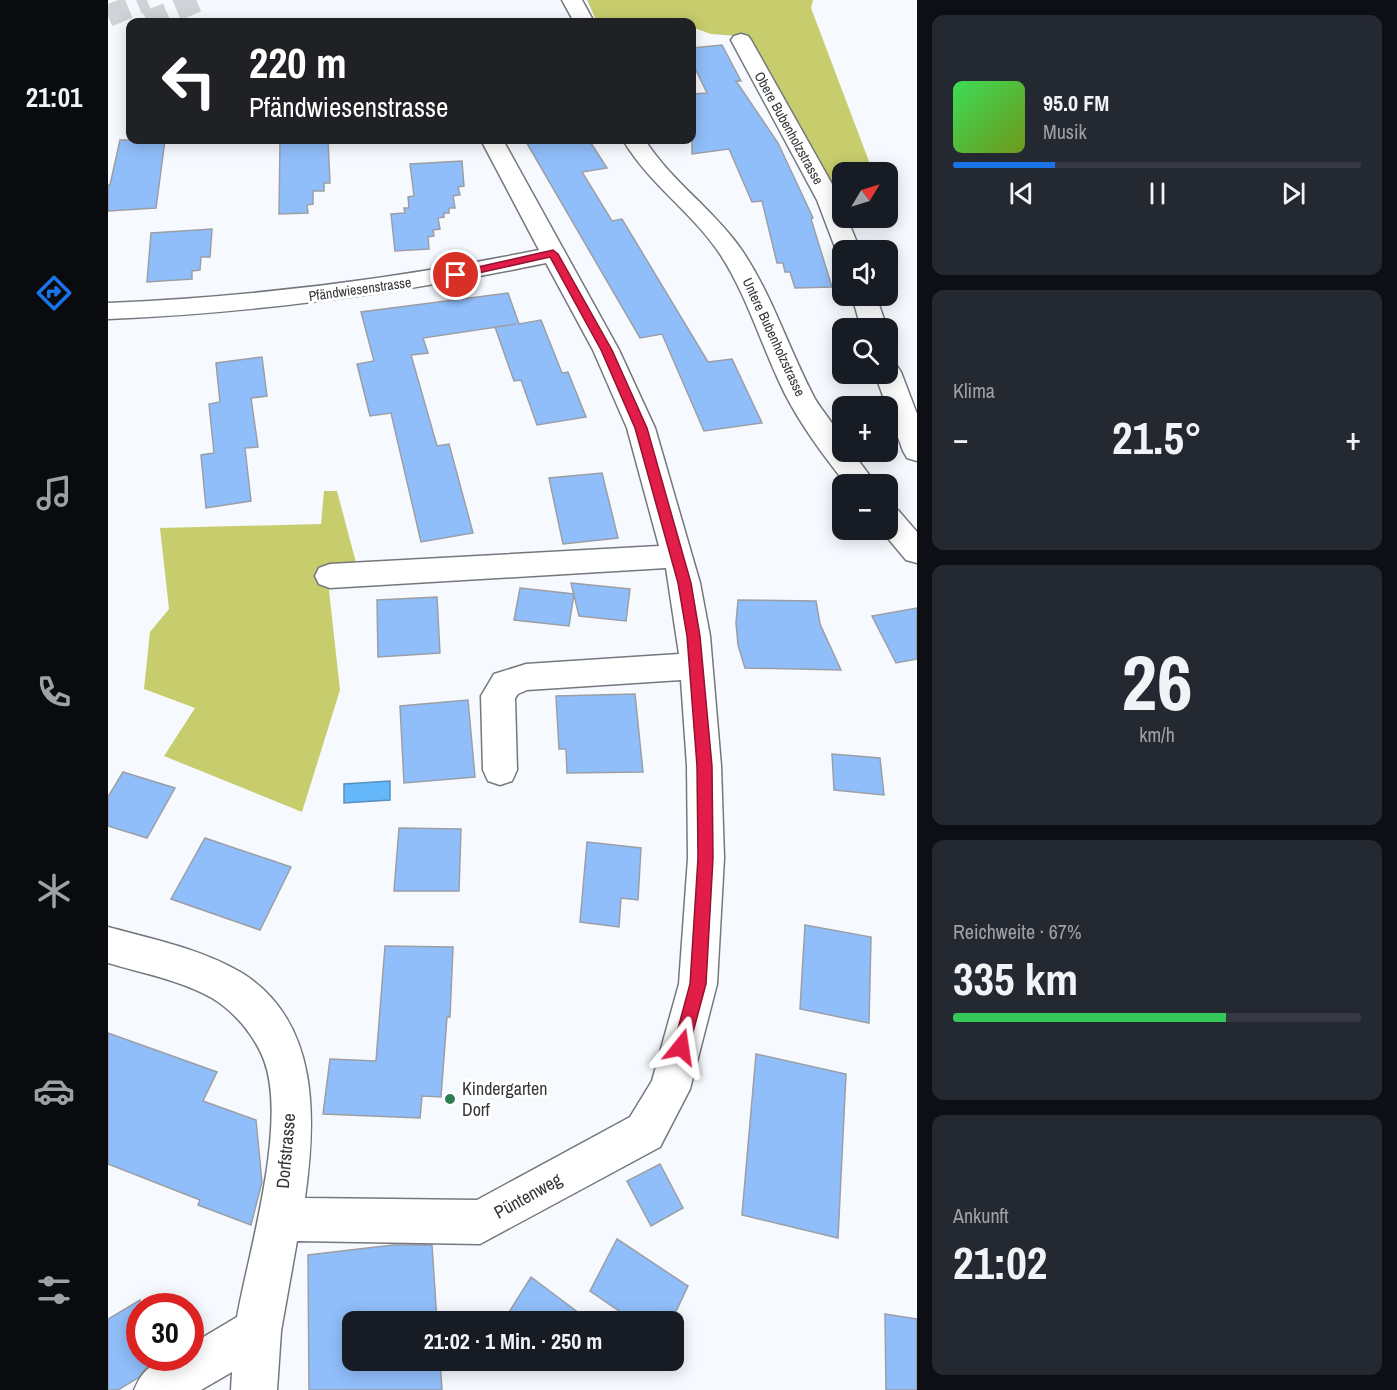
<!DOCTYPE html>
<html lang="de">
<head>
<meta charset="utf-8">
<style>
	body { margin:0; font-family:"Archivo Narrow",sans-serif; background:#242831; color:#f1f3f6; height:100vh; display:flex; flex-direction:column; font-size:22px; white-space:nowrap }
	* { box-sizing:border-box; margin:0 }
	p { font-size:20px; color:#9ea1a6 }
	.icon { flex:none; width:33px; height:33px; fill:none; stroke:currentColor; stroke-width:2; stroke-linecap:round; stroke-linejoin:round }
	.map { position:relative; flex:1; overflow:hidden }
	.sheet { display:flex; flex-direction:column; gap:15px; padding:15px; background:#0d0f14; width:480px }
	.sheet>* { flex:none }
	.hud { position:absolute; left:18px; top:18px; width:570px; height:126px; border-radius:12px; box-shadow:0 3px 15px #0003; background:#202124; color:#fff; overflow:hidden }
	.needle { width:39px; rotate:52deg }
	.buttons { position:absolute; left:724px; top:162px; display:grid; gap:12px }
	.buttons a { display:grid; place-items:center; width:66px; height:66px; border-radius:12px; background:#171b24; box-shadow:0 3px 15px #0003; font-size:30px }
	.speed { position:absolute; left:18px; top:1293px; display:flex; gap:12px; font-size:30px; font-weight:700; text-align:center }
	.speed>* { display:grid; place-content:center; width:78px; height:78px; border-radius:50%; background:#171b24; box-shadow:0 3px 15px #0003; line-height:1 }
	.speed .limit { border:9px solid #d22; background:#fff; color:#111 }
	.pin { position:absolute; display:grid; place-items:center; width:51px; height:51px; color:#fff; margin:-26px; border:3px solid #fff; border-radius:50%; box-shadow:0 2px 6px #0007 }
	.me { position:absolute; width:66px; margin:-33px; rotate:15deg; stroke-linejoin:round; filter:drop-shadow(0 0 4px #0008) }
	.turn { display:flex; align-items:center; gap:21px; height:126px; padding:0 24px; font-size:27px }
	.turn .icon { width:78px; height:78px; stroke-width:2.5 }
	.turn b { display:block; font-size:42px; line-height:51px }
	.big { font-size:45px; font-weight:700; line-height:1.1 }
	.sheet .widget { flex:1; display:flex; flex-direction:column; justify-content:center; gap:9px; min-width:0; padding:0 21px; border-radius:12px; background:#242831 }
	.sheet .dial { align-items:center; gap:0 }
	.dial b { font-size:78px; line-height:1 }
	.song { display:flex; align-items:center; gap:18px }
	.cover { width:72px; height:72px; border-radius:9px; background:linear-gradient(135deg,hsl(130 70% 55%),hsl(80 70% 35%)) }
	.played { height:6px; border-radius:3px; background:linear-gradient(90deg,#1a73e8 25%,#363941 25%) }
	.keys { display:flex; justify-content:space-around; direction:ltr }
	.heat { display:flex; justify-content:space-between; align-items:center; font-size:33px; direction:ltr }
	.charge { height:9px; border-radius:4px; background:linear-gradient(90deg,#34c759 67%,#363941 0) }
	.trip { position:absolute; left:234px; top:1311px; width:342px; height:60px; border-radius:12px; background:#171b24; box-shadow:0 3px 15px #0003; font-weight:700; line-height:60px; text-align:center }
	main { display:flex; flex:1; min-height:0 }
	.menu { display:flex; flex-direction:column; width:108px; justify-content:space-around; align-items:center; background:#090b0e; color:#9ea1a6 }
	.menu .icon { width:42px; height:42px }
	.menu .on { color:#1a73e8 }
	.menu b { font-size:27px; color:#f1f3f6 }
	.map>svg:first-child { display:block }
	.green { fill:#c7cd6c }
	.water { fill:#64b7f9; stroke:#5690bf; stroke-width:1.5 }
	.building { fill:#90befa; stroke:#9b9fa5; stroke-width:1.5 }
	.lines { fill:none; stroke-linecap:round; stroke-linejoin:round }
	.highway-tunnel { stroke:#cfd3d7; stroke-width:22; stroke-dasharray:22 10; stroke-linecap:butt }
	.minor-casing { stroke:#74787d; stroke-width:3 }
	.minor { fill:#fff; fill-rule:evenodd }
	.route { fill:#e11d48; stroke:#92132f; stroke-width:1.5 }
	.poi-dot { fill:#2e7f51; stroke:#fff; stroke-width:2 }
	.labels { text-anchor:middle; stroke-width:6; stroke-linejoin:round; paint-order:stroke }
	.far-street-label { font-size:14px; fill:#343638; stroke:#fff }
	.near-poi-label { font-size:18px; fill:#343638; stroke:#fff; text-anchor:start }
	.near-street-label { font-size:18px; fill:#343638; stroke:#fff }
</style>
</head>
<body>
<main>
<nav class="menu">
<b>21:01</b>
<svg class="icon on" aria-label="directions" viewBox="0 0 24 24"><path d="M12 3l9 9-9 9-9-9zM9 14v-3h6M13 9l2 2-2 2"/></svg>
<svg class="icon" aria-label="music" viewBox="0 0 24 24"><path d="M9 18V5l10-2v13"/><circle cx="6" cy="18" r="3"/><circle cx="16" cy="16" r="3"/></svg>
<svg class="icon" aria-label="phone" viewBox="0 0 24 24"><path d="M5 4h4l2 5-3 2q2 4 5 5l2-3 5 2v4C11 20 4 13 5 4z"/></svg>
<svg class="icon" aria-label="climate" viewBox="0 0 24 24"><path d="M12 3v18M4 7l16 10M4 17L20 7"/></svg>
<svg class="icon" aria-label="car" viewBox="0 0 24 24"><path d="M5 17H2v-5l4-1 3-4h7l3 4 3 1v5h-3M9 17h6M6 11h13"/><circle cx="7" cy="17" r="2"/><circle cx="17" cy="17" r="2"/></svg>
<svg class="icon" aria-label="filters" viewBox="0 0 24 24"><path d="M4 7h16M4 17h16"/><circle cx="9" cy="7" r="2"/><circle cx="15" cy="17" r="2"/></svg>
</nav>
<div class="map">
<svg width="809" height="1390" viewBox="0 0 809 1390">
	<rect width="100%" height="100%" fill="#f6faff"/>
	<g class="green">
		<polygon points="479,0 705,0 703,8 765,172 735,172 735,195 726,195 641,37 603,34 586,28 584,32 584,22 489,22"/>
		<polygon points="216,491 229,491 250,570 219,572 232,690 194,812 56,756 87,708 36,689 42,632 61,609 52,528 213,524"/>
	</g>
	<polygon class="water" points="282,781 282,800 236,803 236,784"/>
	<g class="building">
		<polygon points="614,45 633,81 628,81 670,143 705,218 703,219 724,287 687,288 682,272 677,272 675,263 669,263 654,201 644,202 621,149 584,154 584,94 599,93 584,62 584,48"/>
		<polygon points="12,140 57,140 48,208 0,211 0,185 2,185"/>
		<polygon points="172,140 220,140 222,183 216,183 216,191 205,191 205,204 199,205 200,213 171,214"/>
		<polygon points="417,140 481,140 499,168 474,172 504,221 514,219 600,362 624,359 654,423 596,431 554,334 532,338"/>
		<polygon points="354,161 356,186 350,187 352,195 345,196 347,208 341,208 341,213 336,213 336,217 330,218 332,229 325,230 326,236 320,237 321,249 287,251 283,214 297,213 296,208 301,208 300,197 306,196 302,164"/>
		<polygon points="104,229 102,257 93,257 92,270 84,271 84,279 39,282 43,233"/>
		<polygon points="400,293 411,324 433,320 454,373 460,372 478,417 429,425 413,380 406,381 387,327 408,324 315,338 320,353 303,355 329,446 341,444 365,533 313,542 283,413 262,416 249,364 266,361 253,312"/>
		<polygon points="154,357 159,396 143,398 150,447 137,448 143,501 98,508 93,455 106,453 101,404 112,402 108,363"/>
		<polygon points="494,473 510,538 455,544 441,478"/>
		<polygon points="463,583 522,589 518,621 471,616"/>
		<polygon points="412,588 466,594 461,626 406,620"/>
		<polygon points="329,597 332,653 270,657 269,600"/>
		<polygon points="630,600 708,601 712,624 733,670 637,668 630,645 628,623"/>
		<polygon points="809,608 809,659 788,663 764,616"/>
		<polygon points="527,694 535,772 459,773 458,749 451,749 448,696"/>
		<polygon points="360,700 367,777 296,783 292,706"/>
		<polygon points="724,754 772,758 776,795 726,790"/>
		<polygon points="15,772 67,788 39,838 0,826 0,797"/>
		<polygon points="291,828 353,829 351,891 286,891"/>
		<polygon points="97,838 183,867 152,930 63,899"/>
		<polygon points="479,842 533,848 530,900 513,898 511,927 472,922"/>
		<polygon points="697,925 763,937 761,1023 692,1009"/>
		<polygon points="277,946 345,947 342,1017 339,1017 333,1097 314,1096 312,1118 215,1114 222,1059 268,1061"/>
		<polygon points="0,1033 109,1072 95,1101 148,1120 154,1182 143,1225 90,1205 92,1200 0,1164"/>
		<polygon points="648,1054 738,1074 730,1238 634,1215"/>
		<polygon points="552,1164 575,1208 543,1226 519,1181"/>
		<polygon points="509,1239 580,1286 563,1322 527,1322 482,1291"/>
		<polygon points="285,1245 324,1245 329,1322 244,1322 244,1360 332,1360 334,1390 201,1390 200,1255"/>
		<polygon points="423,1277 479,1319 478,1322 396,1320"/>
		<polygon points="32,1300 32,1358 60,1358 40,1366 30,1378 10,1390 0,1390 0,1319"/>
		<polygon points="777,1314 809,1319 809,1390 778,1390"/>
	</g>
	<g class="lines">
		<g class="highway-tunnel">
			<polyline points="0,16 39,0"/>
			<polyline points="39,22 92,0"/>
		</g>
		<g class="minor-casing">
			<g id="minor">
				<polygon points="454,0 474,0 486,22 466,22"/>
				<polygon points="633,34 640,36 643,40 733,200 735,218 739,218 752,250 735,250 735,256 728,250 709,200 623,40 626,36"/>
				<path d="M373,140H395L511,350L547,428L592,583L602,636L613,766L616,858L609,984L582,1089L552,1147L372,1244L189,1241L173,1331L169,1390H123L124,1372L93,1390H26C37,1363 54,1358 82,1358V1345L129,1317C141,1251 180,1123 156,1060C147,1036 126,1011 104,998C72,980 34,973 0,963V927C44,939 94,949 134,973C212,1022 208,1119 197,1198L369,1200L522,1117L544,1081L571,984L580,858L579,766L573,680L419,690L410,694L407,698L409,770L404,781L392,785L380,781L375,770L373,696L386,674L418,664L571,654L558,568L222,588L211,584L207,576L211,568L222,564L551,546L519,428L485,350L438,263C293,293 148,313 0,319V303C145,297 288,279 431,250Z"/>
				<path d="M515,140H537C563,181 605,209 633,249C664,294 680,348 706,397C715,414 735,431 735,452H744L768,484H738C716,456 694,427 677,394C654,348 640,297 612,254C584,212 542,185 515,140Z"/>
				<polygon points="744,296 768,296 779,328 753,328"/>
				<polygon points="780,363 789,366 793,372 809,414 809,461 799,458 795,451 767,374 780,374"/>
				<polygon points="780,507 790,510 809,532 809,563 798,560 773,530 780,530"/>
			</g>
		</g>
		<use href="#minor" class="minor"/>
	</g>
	<polygon class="route" points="445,250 450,254 504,350 539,428 583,583 592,636 604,766 605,858 598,984 581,1047 579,1053 573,1055 567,1053 565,1047 582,984 590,858 589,766 579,636 570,583 527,428 493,350 442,257 348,278 343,275 348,272"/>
	<circle class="poi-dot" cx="342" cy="1099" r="6"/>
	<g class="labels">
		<g class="far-street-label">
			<text transform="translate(681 128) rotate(61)" y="5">Obere Bubenholzstrasse</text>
			<text transform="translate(252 289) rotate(-8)" y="5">Pfändwiesenstrasse</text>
			<text transform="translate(666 337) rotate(65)" y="5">Untere Bubenholzstrasse</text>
		</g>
		<g class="near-poi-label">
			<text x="354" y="1095">Kindergarten<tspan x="354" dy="21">Dorf</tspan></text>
		</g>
		<g class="near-street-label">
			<text transform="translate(178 1151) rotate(-85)" y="6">Dorfstrasse</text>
			<text transform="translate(420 1196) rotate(-29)" y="6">Püntenweg</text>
		</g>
	</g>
</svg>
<div class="buttons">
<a><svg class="needle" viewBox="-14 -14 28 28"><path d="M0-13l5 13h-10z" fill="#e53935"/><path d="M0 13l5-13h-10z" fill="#9ea1a6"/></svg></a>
<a><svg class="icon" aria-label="sound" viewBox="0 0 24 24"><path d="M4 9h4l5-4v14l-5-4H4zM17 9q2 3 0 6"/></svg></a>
<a><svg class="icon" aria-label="search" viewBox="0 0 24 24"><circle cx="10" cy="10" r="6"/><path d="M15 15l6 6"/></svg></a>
<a>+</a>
<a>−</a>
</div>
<div class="speed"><div class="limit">30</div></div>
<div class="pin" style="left:348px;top:275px;background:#d93025"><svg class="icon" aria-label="arrive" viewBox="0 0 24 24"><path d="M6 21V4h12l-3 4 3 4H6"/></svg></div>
<svg class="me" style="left:573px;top:1047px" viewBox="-20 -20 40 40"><path d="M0-17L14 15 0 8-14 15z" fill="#e11d48" stroke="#fff" stroke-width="4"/></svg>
<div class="trip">21:02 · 1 Min. · 250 m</div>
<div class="hud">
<div class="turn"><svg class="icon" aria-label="left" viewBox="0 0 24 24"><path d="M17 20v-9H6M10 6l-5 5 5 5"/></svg><div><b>220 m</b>Pfändwiesenstrasse</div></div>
</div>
</div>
<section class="sheet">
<div class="widget">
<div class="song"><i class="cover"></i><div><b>95.0 FM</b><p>Musik</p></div></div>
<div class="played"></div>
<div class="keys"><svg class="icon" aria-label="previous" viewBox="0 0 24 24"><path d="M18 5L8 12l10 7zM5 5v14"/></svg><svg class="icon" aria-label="pause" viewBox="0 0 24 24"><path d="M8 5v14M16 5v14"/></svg><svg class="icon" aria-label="next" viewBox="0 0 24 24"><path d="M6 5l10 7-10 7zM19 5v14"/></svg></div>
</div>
<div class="widget"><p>Klima</p>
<div class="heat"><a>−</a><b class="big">21.5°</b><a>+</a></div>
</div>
<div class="widget dial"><b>26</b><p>km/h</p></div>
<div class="widget"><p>Reichweite · 67%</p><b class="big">335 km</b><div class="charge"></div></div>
<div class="widget"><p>Ankunft</p><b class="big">21:02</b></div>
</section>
</main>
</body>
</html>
